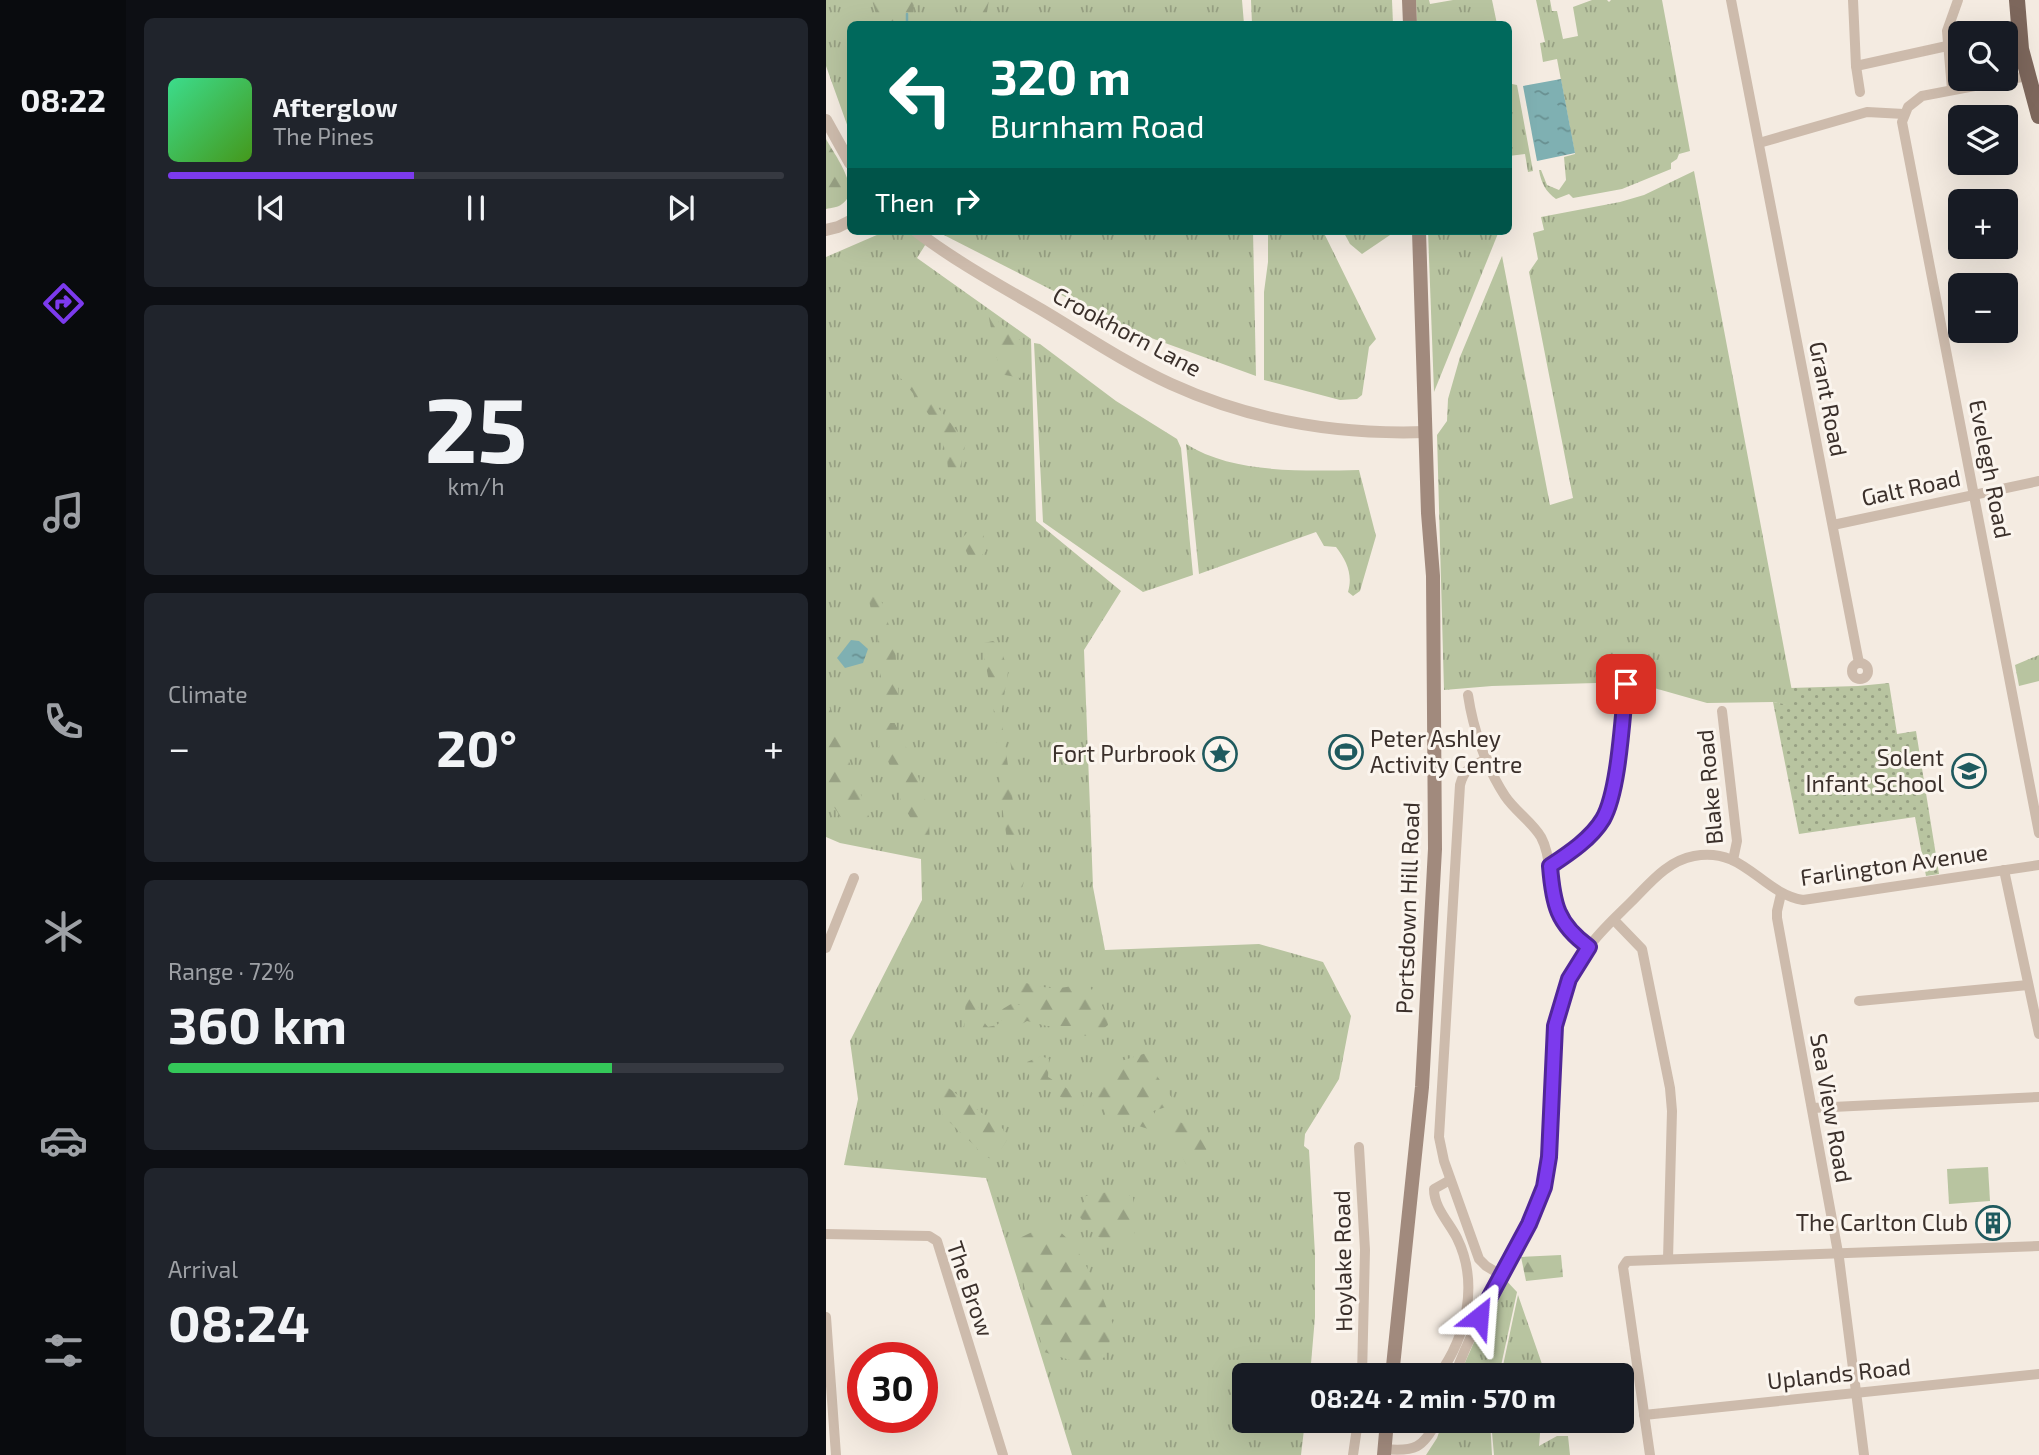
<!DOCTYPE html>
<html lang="en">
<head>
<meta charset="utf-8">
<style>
	body { margin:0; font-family:"Exo 2",sans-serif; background:#20242c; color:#f1f3f6; height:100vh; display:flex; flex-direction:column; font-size:26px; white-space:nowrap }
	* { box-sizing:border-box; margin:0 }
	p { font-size:23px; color:#9ea1a6 }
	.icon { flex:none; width:38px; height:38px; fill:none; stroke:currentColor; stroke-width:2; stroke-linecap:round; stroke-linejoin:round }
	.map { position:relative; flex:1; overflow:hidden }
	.side { display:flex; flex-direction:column; gap:18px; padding:18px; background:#0d0f14; width:700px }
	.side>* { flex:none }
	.guide { position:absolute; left:21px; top:21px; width:665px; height:214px; border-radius:10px; box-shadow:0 7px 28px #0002; background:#00695c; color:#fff; overflow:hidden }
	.controls { position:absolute; left:1122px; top:21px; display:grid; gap:14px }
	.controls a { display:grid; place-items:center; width:70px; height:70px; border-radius:10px; background:#171b24; box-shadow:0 7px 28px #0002; font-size:35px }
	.speed { position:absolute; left:21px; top:1342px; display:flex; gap:14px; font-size:35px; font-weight:700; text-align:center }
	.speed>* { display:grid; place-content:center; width:91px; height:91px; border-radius:50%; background:#171b24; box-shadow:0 7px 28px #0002; line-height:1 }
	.speed .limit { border:10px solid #d22; background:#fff; color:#111 }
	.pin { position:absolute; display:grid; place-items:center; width:60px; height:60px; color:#fff; margin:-30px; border-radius:14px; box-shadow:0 4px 10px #0006 }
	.me { position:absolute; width:77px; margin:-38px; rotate:28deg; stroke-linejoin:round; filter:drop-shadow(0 0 5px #0008) }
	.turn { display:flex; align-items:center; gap:24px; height:147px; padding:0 28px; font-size:32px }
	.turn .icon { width:91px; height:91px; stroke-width:2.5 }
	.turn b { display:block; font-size:49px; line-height:60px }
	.then { display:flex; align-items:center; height:66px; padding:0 28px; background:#0003; gap:14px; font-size:26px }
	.big { font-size:52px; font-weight:700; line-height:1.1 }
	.side .tile { flex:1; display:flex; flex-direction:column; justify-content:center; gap:10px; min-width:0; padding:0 24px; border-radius:10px; background:#20242c }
	.side .dial { align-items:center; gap:0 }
	.dial b { font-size:91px; line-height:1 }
	.song { display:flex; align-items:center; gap:21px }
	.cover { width:84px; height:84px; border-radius:10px; background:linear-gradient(135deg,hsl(150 70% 55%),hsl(100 70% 35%)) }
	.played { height:7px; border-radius:4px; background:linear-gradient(90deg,#7c3aed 40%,#363941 40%) }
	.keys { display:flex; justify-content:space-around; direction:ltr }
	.heat { display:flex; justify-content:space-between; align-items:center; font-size:38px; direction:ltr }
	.charge { height:10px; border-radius:5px; background:linear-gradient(90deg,#34c759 72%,#363941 0) }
	.trip { position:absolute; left:406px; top:1363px; width:402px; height:70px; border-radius:10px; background:#171b24; box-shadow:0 7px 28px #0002; font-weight:700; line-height:70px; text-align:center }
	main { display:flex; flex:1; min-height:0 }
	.menu { display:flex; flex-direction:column; width:126px; justify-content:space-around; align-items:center; background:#090b0e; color:#9ea1a6 }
	.menu .icon { width:49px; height:49px }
	.menu .on { color:#7c3aed }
	.menu b { font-size:32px; color:#f1f3f6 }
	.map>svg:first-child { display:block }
	.grass { fill:url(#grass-tufts) }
	.forest { fill:url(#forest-firs) }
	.park { fill:url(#park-dots) }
	.garden { fill:#b8c4a0 }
	.water { fill:url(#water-ripples) }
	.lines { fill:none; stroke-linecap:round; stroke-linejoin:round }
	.stream { stroke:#7fb0b2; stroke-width:2.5 }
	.minor { stroke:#cdbbac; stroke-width:10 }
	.tertiary { stroke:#cdbbac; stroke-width:12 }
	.secondary { stroke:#a18a7d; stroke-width:14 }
	.primary { stroke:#7d675c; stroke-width:16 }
	.route-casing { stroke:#51269a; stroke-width:18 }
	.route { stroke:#7c3aed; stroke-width:12 }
	.labels { text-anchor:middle; stroke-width:6; stroke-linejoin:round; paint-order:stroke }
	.street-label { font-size:23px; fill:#3b302b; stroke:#fbf5ee }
	.poi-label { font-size:23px; fill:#3b302b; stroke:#fbf5ee; text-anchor:end }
</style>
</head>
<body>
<main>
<nav class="menu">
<b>08:22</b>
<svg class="icon on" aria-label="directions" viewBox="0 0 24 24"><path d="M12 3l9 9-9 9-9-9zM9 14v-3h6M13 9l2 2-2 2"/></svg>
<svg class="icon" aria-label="music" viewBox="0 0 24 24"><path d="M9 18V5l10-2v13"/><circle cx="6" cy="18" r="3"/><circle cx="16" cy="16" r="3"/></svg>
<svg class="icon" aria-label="phone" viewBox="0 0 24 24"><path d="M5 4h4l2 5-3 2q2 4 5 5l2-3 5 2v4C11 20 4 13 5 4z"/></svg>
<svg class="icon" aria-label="climate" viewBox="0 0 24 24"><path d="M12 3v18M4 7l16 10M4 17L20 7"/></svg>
<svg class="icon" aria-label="car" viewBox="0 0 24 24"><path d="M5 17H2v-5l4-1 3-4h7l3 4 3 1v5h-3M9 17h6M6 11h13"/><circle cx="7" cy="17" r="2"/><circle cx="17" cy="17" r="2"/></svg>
<svg class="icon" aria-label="filters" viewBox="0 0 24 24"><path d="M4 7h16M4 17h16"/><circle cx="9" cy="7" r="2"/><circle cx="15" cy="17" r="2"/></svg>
</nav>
<section class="side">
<div class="tile">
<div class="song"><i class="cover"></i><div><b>Afterglow</b><p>The Pines</p></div></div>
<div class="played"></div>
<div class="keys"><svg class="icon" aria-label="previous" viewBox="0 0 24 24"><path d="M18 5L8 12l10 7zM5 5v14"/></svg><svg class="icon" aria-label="pause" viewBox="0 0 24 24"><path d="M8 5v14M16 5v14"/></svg><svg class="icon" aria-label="next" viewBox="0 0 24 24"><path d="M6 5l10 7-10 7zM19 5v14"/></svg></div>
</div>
<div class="tile dial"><b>25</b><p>km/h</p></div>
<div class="tile"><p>Climate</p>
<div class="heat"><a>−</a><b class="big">20°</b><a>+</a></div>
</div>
<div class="tile"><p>Range · 72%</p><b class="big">360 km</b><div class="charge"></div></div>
<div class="tile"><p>Arrival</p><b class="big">08:24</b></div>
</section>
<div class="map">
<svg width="1213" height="1455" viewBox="0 0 1213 1455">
	<defs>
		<pattern id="grass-tufts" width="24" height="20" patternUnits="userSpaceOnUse" patternTransform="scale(1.75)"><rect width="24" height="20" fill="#b8c4a0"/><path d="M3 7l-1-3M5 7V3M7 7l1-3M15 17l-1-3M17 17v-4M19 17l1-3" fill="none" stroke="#97a083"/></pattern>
		<pattern id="forest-firs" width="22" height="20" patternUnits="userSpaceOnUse" patternTransform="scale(1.75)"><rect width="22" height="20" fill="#b8c4a0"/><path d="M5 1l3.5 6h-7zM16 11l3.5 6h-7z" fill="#97a083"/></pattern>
		<pattern id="park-dots" width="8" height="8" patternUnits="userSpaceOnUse" patternTransform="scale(1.75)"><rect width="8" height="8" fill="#b8c4a0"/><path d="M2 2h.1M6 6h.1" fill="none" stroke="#97a083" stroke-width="1.8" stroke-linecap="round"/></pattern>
		<pattern id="water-ripples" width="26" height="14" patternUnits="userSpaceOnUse" patternTransform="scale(1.75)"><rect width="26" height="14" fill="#7fb0b2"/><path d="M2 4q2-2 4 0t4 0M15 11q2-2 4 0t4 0" fill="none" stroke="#699091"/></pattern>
	</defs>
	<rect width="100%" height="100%" fill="#f4ebe1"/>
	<g class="grass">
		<polygon points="0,0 416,0 418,24 24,24 24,133 0,66"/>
		<polygon points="425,0 566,0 567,24 426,24"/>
		<polygon points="590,0 603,0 604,4 627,0 666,0 671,24 591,24"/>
		<path d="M710,0H724L726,11H731L737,39L752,36L747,7L766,0H781L783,2L785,0H836L864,151L853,154L851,159L845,163V169L796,189L747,198L743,194L730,199C720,192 715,183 713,170H715L721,185L733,190L740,180L738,157L749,154L731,59L717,62L714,43L719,42Z"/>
		<polygon points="682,66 686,84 691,85 707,171 702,172 699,154 683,156"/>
		<polygon points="868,171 969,707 947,702 881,703 807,682 666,686 618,690 611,435 621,421 622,399 634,357 676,256 724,505 747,498 703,272 712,259 707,233 718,230 715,217 794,202 818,195"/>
		<polygon points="60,231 108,231 91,258 205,339 210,521 295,591 258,650 267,887 279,950 433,944 497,962 525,1016 513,1079 479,1134 478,1146 483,1150 489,1254 489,1317 484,1375 418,1376 418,1421 479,1421 475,1455 246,1455 160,1178 18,1165 32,1099 24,1041 96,900 95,859 14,843 0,837 0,257"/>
		<polygon points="110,231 427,231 430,376 306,331"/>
		<polygon points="442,231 497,231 550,339 543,347 536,395 531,399 514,400 438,380 438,292 442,262"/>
		<polygon points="517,231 570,231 536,254 524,244"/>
		<polygon points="602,231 673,231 608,392"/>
		<polygon points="208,343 214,344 290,401 351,439 355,448 367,575 317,592 217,522"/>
		<path d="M360,444C407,474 479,471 533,470L550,536L534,591L527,596L522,592C527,575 521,561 510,547L498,546L490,532L373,574Z"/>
		<polygon points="1213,655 1213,681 1193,686 1189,665"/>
		<polygon points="677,1277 691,1292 673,1375 633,1376"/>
		<polygon points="692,1295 717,1367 703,1368 706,1375 675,1375"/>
		<polygon points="617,1421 664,1421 666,1455 600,1455 611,1438"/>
		<polygon points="665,1421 715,1421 713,1446 731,1436 742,1436 744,1455 668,1455"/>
	</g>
	<g class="forest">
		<polygon points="46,0 88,0 87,24 53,24"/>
		<polygon points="147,0 163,0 159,24 144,24"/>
		<path d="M0,139C8,154 37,191 16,204C13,207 5,208 0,209Z"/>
		<polygon points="162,313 195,341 194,378 174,374"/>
		<path d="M73,360L140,442L133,472L122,469C120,427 90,398 65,366Z"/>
		<polygon points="145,529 157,533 160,551 146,565 135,539"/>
		<polygon points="44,576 57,605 69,647 73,703 67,705 60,700 51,659 53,625 46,614 38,578"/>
		<polygon points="167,641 174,645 182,672 175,715 198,882 196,888 188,887 175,799 167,702 158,656 158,643"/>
		<polygon points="0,697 43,817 20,825 0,795"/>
		<path d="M58,723H69C87,762 107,802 103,846L89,840L90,828L75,801L72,786L62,761L54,764L47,752L54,746L51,731Z"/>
		<path d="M148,975L152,978C154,996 148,1012 162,1027L171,1025L177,1019L175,1010L185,1004L195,1005L190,987L200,983C222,989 238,991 259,981C270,995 280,1007 282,1025L272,1033L259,1036L246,1026H221L201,1021C189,1028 170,1038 155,1035C148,1033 147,1029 138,1031L140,995Z"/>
		<path d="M330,1050L338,1065L327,1070L350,1104L327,1111L333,1120C366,1121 371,1127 384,1157L371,1167L360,1164C356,1157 353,1146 347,1139C341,1133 291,1120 279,1116V1108L258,1083L273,1079L279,1066Z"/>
		<polygon points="215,1056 223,1059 222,1077 257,1098 258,1105 253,1107 204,1080 201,1062"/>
		<polygon points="112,1080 177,1129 181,1140 169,1159 156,1157 150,1147 117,1116 105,1090"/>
		<path d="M292,1190L307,1197L309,1238C277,1244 273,1242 253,1216L260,1196Z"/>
		<polygon points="225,1223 249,1246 274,1291 288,1327 279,1357 260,1365 218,1352 185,1242"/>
		<polygon points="735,1255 737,1277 700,1281 695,1257"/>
	</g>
	<polygon class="park" points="1063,683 1071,734 1090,731 1113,874 1100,876 1089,817 973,834 947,702 968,706 964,688 1032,686"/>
	<polygon class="garden" points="1162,1167 1164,1201 1123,1204 1121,1169"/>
	<g class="water">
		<polygon points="735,79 749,153 711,161 697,86"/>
		<polygon points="25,640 33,641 42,649 37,663 19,668 11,658"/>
	</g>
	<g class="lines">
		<polyline class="stream" points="81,24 81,14"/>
		<g class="minor">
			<polyline points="905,0 1033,663"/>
			<polyline points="1027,0 1030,66 1034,92"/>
			<polyline points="1030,66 1121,46"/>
			<polyline points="1201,76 1096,96 1082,107 1076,122 1213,833"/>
			<polyline points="1126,89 1121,31 1132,0"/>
			<polyline points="933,143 1041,112 1078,114"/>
			<polyline points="1007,525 1213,481"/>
			<circle cx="1034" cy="671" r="8"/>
			<path d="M642,695C647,729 660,767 679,796C689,811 706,822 715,837C721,848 723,862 724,874C727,906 736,928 763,947"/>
			<polyline points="896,711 911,841 907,860"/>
			<path d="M661,759C645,766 638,769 634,785L613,1137L618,1161L653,1259L660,1266L675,1275"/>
			<path d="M724,866C742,854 765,839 777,819C793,790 796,720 800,684"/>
			<polyline points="1178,870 1213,1034"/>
			<polyline points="955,894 951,911 951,918 1013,1258 1038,1455"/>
			<polyline points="788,920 816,949 844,1088 846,1111 842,1259"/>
			<polyline points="0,948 28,878"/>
			<polyline points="1033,1001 1202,985"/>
			<polyline points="986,1108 1213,1097"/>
			<polyline points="533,1147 539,1250 536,1376"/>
			<polyline points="0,1234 103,1236 111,1241 177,1455"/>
			<polyline points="0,1317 10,1455"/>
			<path d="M612,1376C641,1336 653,1283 631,1238C623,1222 608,1208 608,1189L624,1180"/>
			<path d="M628,1376C642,1341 658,1307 675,1275C690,1247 708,1220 717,1189C725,1166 723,1140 725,1116C727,1056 725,999 762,948C774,931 791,916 805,902C824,883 841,861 868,856C918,846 935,893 977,900L1213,865"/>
			<polyline points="818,1415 1213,1374"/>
			<path d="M558,1449C589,1452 597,1448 611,1421"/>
			<polyline points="527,1455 532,1421"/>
			<polyline points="824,1455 797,1267 801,1261 1213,1246"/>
		</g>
		<g class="tertiary">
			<polyline points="0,120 24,163"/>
			<polyline points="0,230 12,227 24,221"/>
			<path d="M90,231C129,261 173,285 216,310C258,335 301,364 345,384C426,421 512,435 600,432"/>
		</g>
		<g class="secondary">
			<polyline points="583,0 584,24"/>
			<polyline points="566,1376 596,1087 609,849 607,576 602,513 593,231"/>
			<polyline points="558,1455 561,1421"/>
		</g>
		<polyline class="primary" points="1191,0 1195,49 1213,116"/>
	</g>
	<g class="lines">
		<g class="route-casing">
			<path id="route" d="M653,1317L703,1224L718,1187L723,1157L729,1026L743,979L763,947C731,924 727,904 724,866C742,854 765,839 777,819C793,791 796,719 800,684"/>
		</g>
		<use href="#route" class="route"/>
	</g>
	<defs>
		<g id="stadium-ring" transform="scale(1.75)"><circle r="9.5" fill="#fbf5ee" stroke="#1f5a5e" stroke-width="1.5"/><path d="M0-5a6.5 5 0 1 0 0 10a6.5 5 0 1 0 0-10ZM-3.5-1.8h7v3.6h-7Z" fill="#1f5a5e"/></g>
		<g id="sight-ring" transform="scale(1.75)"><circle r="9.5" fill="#fbf5ee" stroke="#1f5a5e" stroke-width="1.5"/><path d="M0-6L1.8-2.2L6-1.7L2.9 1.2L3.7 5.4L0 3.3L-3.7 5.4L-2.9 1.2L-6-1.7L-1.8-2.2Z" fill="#1f5a5e"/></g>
		<g id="school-ring" transform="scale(1.75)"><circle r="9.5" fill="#fbf5ee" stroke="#1f5a5e" stroke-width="1.5"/><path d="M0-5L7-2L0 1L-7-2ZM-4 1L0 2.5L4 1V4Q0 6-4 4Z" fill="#1f5a5e"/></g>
		<g id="building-ring" transform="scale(1.75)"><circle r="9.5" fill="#fbf5ee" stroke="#1f5a5e" stroke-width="1.5"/><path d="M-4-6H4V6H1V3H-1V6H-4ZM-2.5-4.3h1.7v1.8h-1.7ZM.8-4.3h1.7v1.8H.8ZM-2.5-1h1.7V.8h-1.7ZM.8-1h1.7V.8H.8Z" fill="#1f5a5e"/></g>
	</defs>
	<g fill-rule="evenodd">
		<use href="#stadium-ring" x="520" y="752"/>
		<use href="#sight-ring" x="394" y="754"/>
		<use href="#school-ring" x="1143" y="771"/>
		<use href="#building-ring" x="1167" y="1223"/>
	</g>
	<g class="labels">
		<g class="street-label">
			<text transform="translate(301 332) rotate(28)" y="8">Crookhorn Lane</text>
			<text transform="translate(1002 399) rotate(79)" y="8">Grant Road</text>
			<text transform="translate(1164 469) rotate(79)" y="8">Evelegh Road</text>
			<text transform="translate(1085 488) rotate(-12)" y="8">Galt Road</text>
			<text transform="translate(884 787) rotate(-95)" y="8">Blake Road</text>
			<text transform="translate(1068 865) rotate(-8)" y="8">Farlington Avenue</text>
			<text transform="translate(582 908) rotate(-88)" y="8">Portsdown Hill Road</text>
			<text transform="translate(1005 1108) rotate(80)" y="8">Sea View Road</text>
			<text transform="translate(517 1261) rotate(-91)" y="8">Hoylake Road</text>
			<text transform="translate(144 1289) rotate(71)" y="8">The Brow</text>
			<text transform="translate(1013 1374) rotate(-6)" y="8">Uplands Road</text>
		</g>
		<g class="poi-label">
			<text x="544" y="747" text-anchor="start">Peter Ashley<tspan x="544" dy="26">Activity Centre</tspan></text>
			<text x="370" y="762">Fort Purbrook</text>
			<text x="1118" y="766">Solent<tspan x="1118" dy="26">Infant School</tspan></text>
			<text x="1142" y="1231">The Carlton Club</text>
		</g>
	</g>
</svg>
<div class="controls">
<a><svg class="icon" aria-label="search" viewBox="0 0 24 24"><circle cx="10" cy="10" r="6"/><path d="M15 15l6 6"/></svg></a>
<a><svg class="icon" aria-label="layers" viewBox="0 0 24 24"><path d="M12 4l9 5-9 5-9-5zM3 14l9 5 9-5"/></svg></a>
<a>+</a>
<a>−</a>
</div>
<div class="speed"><div class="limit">30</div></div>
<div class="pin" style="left:800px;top:684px;background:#d93025"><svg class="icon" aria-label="arrive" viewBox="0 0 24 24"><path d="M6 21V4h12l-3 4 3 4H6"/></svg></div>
<svg class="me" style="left:653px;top:1317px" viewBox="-20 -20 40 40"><path d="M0-17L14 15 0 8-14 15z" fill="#7c3aed" stroke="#fff" stroke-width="4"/></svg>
<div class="trip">08:24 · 2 min · 570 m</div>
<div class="guide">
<div class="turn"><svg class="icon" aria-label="left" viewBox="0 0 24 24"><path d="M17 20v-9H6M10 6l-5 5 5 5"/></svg><div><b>320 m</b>Burnham Road</div></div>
<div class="then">Then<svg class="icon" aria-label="right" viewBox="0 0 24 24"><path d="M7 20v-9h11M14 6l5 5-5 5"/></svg></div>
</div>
</div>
</main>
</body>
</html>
